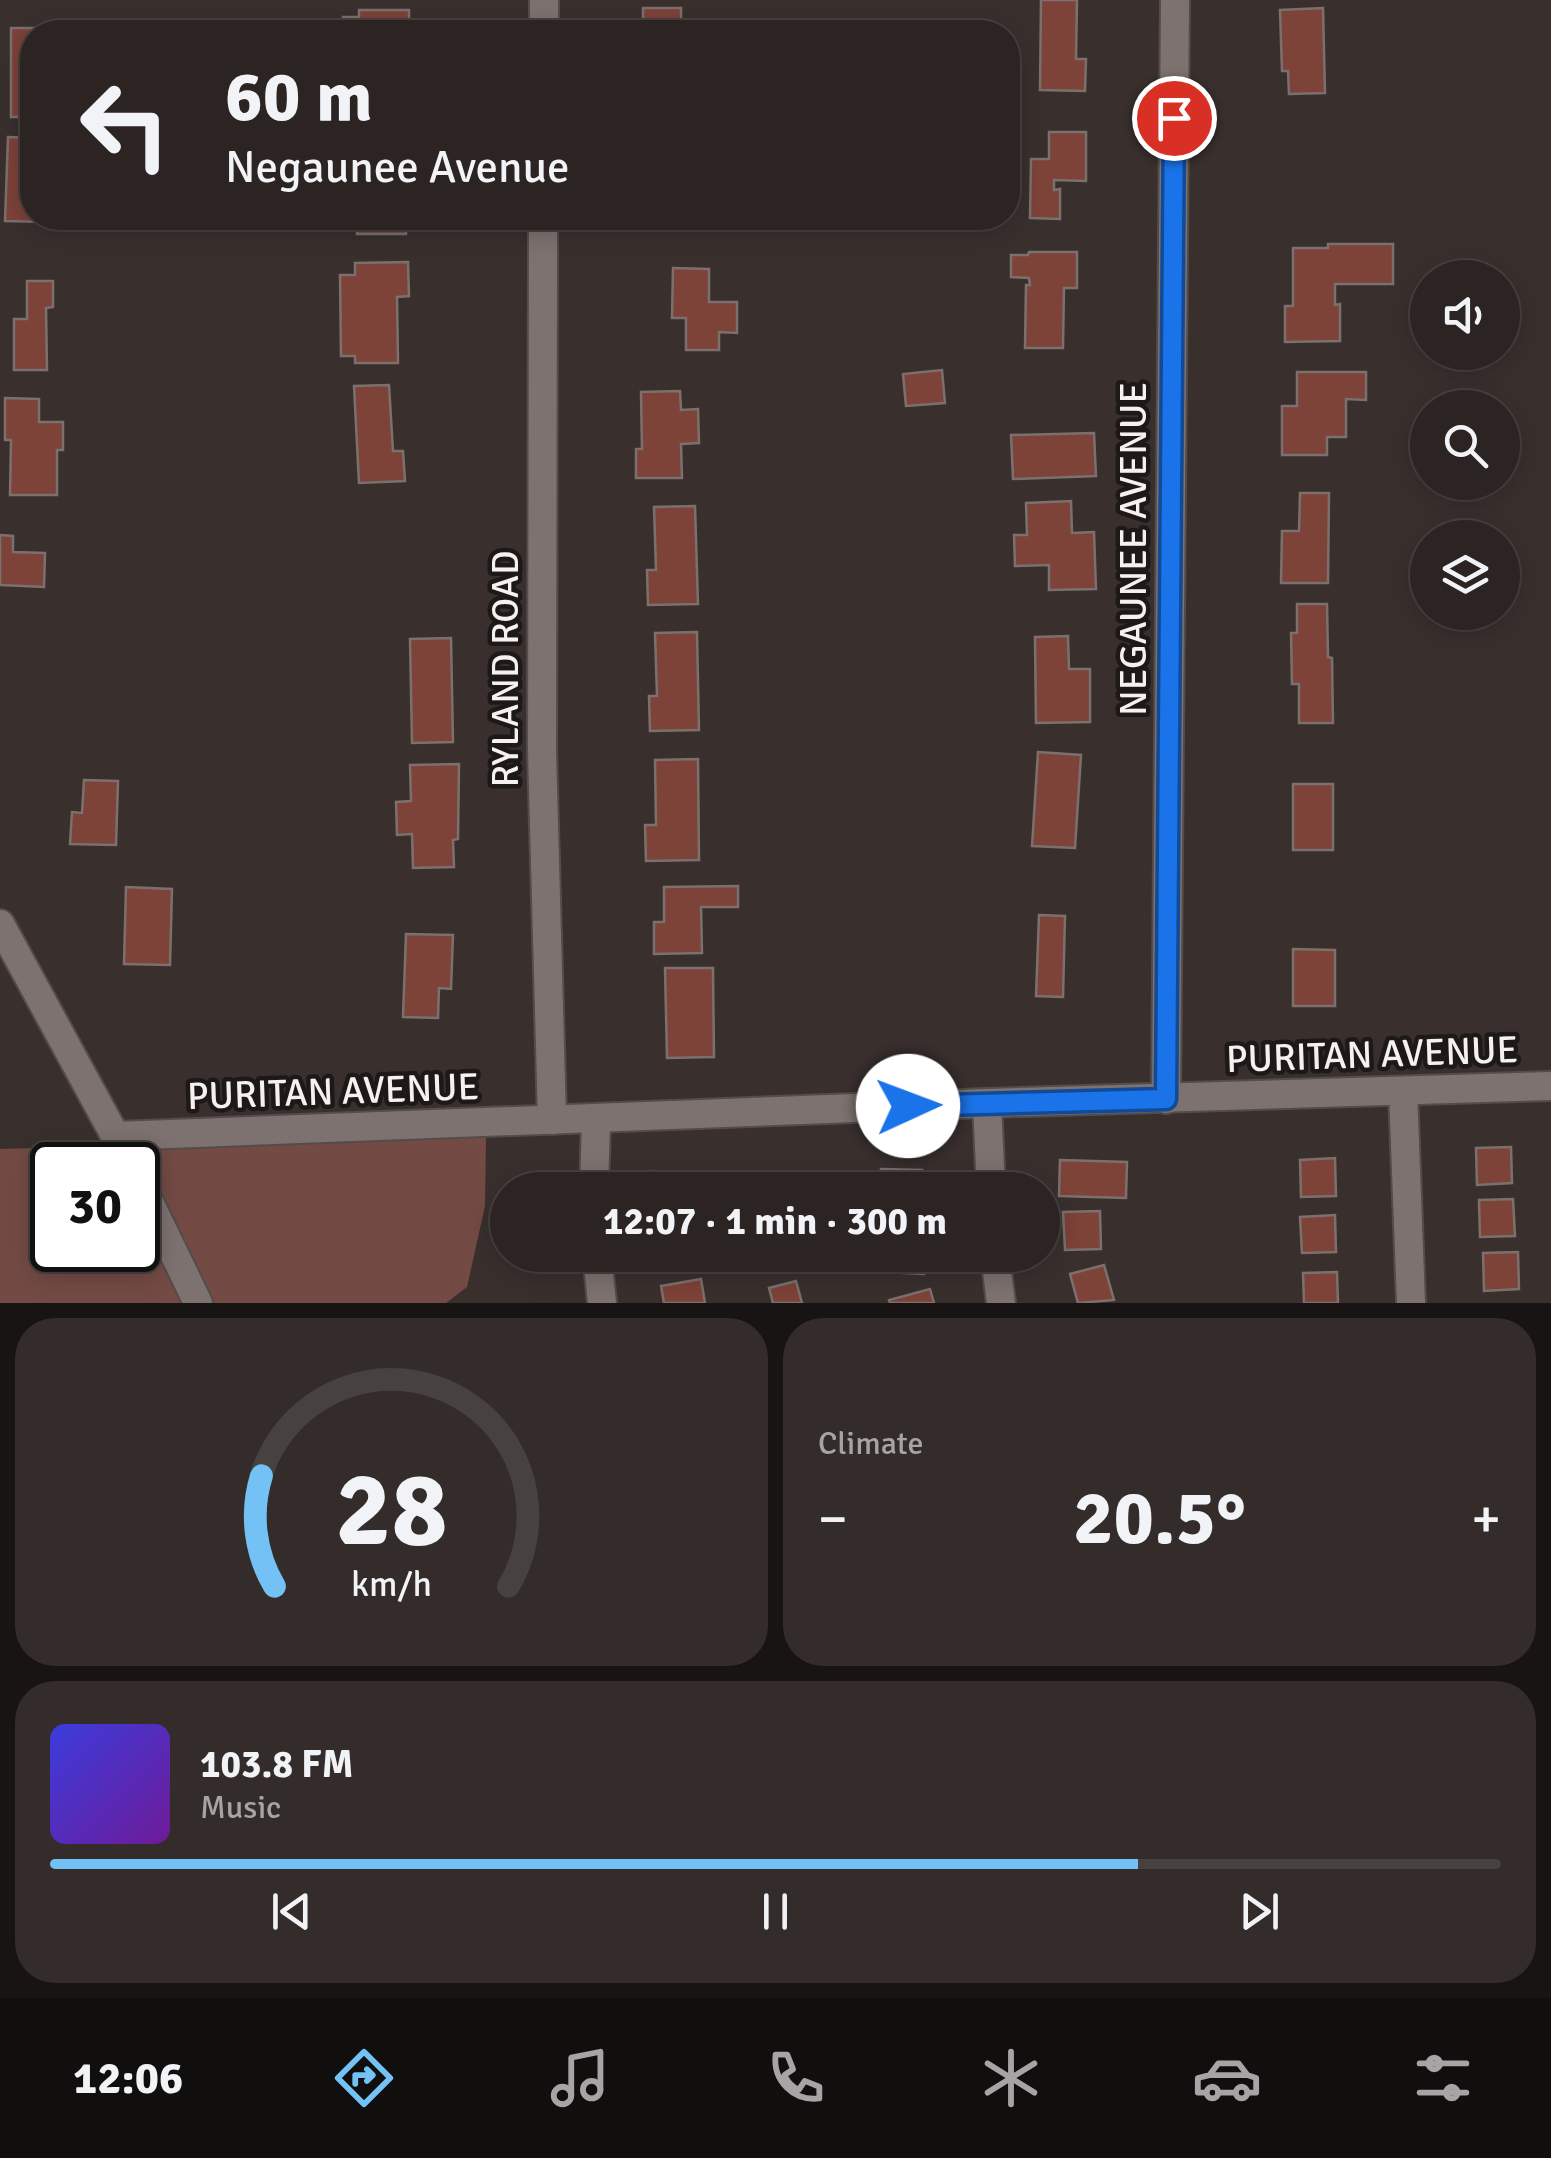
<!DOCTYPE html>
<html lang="en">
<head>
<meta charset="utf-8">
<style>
	body { margin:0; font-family:Signika,sans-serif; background:#332c2a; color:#f1f3f6; height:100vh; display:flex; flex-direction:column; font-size:38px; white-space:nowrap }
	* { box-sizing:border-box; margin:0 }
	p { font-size:32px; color:#a6a4a5 }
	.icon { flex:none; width:55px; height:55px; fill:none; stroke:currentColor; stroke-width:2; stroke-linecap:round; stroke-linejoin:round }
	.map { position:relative; height:1303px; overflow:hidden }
	.panel { display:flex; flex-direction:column; gap:15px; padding:15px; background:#181413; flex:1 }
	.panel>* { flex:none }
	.guide { position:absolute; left:20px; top:20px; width:1000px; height:210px; border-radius:40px; box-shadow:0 5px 25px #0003,0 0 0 2px #474140; background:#2b2422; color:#f1f3f6; overflow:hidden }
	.tools { position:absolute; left:1410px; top:260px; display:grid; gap:20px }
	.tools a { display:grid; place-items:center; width:110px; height:110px; border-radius:50%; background:#2b2422; box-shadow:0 5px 25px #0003,0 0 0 2px #474140; font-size:50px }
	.speed { position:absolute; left:30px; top:1142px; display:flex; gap:20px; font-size:50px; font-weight:700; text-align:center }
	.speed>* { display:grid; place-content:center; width:130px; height:130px; border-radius:50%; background:#2b2422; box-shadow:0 5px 25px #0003,0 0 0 2px #474140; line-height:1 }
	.speed .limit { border:5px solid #111; border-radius:15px; background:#fff; color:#111 }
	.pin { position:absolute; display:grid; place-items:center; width:85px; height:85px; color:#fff; margin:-42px; border:5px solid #fff; border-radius:50%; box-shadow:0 2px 10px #0007 }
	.me { position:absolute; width:110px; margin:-55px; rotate:88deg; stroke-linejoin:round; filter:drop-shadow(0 0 8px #0008) }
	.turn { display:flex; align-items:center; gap:35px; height:210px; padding:0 40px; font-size:45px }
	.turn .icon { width:130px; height:130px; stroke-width:2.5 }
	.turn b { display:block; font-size:70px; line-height:85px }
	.big { font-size:75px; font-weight:800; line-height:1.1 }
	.panel .card { flex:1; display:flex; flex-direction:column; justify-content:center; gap:15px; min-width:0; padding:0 35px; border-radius:40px; background:#332c2a }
	.panel .dial { align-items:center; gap:0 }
	.dial svg { height:260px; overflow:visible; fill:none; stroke:#474140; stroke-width:7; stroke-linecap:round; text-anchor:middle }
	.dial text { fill:#f1f3f6; stroke:none }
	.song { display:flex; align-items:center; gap:30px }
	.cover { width:120px; height:120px; border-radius:15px; background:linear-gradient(135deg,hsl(240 70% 55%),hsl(280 70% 35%)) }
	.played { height:10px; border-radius:5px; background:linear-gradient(90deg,#73c1f5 75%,#474140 75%) }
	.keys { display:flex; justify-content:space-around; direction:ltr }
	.heat { display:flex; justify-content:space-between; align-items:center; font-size:55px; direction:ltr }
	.panel .tiles { flex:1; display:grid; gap:15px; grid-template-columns:1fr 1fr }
	.card:last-child { grid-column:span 2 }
	.trip { position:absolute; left:490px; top:1172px; width:570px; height:100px; border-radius:50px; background:#2b2422; box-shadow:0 5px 25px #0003,0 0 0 2px #474140; font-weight:800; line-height:100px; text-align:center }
	.menu { display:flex; height:160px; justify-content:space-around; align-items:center; background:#110e0e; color:#a6a4a5 }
	.menu .icon { width:70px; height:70px }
	.menu .current { color:#73c1f5 }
	.menu b { font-size:45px; color:#f1f3f6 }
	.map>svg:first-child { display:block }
	.green { fill:#734b44; fill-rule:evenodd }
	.building { fill:#7d4238; stroke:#7b706e; stroke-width:2.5 }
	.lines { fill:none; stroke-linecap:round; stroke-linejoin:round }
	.street-casing { stroke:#534c4a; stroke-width:32 }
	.street { stroke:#7d7270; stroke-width:28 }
	.route-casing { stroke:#114b97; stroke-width:25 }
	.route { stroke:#1a73e8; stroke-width:18 }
	.labels { text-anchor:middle; stroke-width:9; stroke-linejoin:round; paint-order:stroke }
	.street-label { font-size:38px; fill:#f6f0ef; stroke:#1d1918 }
</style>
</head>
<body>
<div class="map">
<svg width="1551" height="1303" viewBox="0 0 1551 1303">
	<rect width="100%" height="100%" fill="#39302e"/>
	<path class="green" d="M486,1135L485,1206L467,1287L446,1303H0V1149ZM52,1165H138V1250H52Z"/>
	<g class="building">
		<polygon points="1041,0 1077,0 1076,59 1086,59 1085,91 1040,90"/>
		<rect x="643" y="8" width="38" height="24"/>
		<polygon points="1323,8 1325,93 1289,94 1288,71 1282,71 1280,10"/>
		<polygon points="359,10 409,10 409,32 343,32 343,17 359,17"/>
		<polygon points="11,28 64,28 64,32 32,32 32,117 11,117"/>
		<polygon points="1049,132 1086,132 1086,181 1054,180 1054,190 1060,189 1060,219 1030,218 1031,159 1049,159"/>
		<polygon points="8,137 32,138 32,218 44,218 44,222 5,221"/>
		<rect x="357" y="218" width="49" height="16"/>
		<polygon points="1328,244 1393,244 1393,284 1335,284 1335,305 1340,304 1340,341 1285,342 1285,306 1293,306 1293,248 1328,248"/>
		<polygon points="1029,252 1077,252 1077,288 1064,288 1063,348 1025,348 1026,285 1030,285 1029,278 1011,277 1011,255 1028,255"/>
		<polygon points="408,262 409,296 397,297 398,363 355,363 355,356 341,356 340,275 355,275 355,263"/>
		<polygon points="673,268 709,269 709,302 737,302 737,333 719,332 719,350 686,350 686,318 672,318"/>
		<polygon points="27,281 53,281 53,307 46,308 47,370 14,370 14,319 27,319"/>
		<polygon points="942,370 945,403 906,406 903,374"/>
		<polygon points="1297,372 1366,372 1366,400 1346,399 1346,437 1327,437 1327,455 1282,455 1282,406 1297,406"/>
		<polygon points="389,385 393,451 403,451 405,481 359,483 354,386"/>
		<polygon points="680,391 681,410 698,409 699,443 681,444 682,478 636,478 636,449 642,449 641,392"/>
		<polygon points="5,398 39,399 39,422 63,422 63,450 57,450 57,495 10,495 11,440 5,440"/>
		<polygon points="1094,433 1096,476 1013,479 1011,435"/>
		<polygon points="1300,493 1329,493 1328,583 1281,583 1282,531 1299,531"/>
		<polygon points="1071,501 1072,533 1094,532 1096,589 1049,590 1049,565 1015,566 1014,535 1027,535 1026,503"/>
		<polygon points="695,506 698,604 648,605 647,570 656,570 654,507"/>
		<polygon points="0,535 13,536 13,552 45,553 44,587 0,585"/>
		<polygon points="1297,604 1327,604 1328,657 1332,658 1333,723 1299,723 1299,684 1292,684 1291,633 1297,633"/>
		<polygon points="697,632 699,730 650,731 649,696 657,696 655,633"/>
		<polygon points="1068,636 1069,669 1090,669 1090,722 1036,723 1035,637"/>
		<polygon points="451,638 453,742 412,743 410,639"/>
		<polygon points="1038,752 1081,755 1075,848 1032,846"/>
		<polygon points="698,759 699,860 646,861 645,825 656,825 655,760"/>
		<polygon points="459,764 458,839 453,840 454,867 413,868 412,834 397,835 396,802 411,801 410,765"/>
		<polygon points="84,780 118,781 116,845 70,844 72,812 82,813"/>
		<rect x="1293" y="784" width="40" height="66"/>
		<polygon points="738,886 738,907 701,907 702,953 654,954 654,922 664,922 664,887"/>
		<polygon points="126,887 172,889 170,965 124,964"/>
		<polygon points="1039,915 1065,916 1063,997 1036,996"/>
		<polygon points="406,934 453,935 451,989 439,988 438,1018 403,1017"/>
		<polygon points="1293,949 1335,950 1335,1006 1293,1006"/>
		<polygon points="665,968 713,968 714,1057 667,1058"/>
		<polygon points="1511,1147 1512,1183 1477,1185 1476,1148"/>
		<polygon points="1335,1158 1336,1196 1301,1197 1300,1160"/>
		<polygon points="1060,1160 1127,1162 1126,1198 1059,1196"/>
		<polygon points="881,1169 922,1170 922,1190 881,1190"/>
		<polygon points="650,1171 698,1173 698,1190 649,1190"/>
		<polygon points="1513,1199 1515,1236 1480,1237 1479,1200"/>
		<polygon points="1100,1211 1101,1249 1065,1250 1063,1212"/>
		<polygon points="1335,1215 1336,1252 1302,1253 1300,1217"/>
		<polygon points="1518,1252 1519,1289 1484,1291 1483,1253"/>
		<polygon points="658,1255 699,1255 700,1268 658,1269"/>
		<polygon points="758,1255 788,1255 789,1263 759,1267"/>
		<polygon points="884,1255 925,1255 924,1274 884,1272"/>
		<polygon points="1104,1265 1114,1300 1078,1303 1070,1274"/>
		<polygon points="1337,1272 1338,1303 1304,1303 1303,1273"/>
		<polygon points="701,1279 705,1303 664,1303 661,1286"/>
		<polygon points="796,1281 802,1303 773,1303 769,1288"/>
		<polygon points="930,1289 934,1303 890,1303 889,1300"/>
	</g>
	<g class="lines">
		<g class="street-casing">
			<g id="street">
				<polyline points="544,32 544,0"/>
				<polyline points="543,218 542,751 552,1120"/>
				<polyline points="0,924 131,1165"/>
				<polyline points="1403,1091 1411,1303"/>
				<polyline points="1166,1099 1175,0"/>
				<polyline points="987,1103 991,1190"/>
				<polyline points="117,1136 987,1103 1551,1086"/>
				<polyline points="138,1179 198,1303"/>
				<polyline points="594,1190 596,1120"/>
				<polyline points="597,1255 602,1303"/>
				<polyline points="995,1255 1001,1303"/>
			</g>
		</g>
		<use href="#street" class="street"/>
	</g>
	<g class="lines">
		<g class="route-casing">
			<polyline id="route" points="908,1106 1166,1099 1174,118"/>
		</g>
		<use href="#route" class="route"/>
	</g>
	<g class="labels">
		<g class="street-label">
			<text transform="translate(1133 549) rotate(-90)" y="13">NEGAUNEE AVENUE</text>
			<text transform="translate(505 669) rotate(-90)" y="13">RYLAND ROAD</text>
			<text transform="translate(1372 1054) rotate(-2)" y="13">PURITAN AVENUE</text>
			<text transform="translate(333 1091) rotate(-2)" y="13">PURITAN AVENUE</text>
		</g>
	</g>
</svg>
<div class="tools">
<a><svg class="icon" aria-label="sound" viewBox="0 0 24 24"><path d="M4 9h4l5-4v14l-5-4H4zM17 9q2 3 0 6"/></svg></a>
<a><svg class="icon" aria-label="search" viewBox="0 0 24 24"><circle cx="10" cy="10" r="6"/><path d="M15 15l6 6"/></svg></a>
<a><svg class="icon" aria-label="layers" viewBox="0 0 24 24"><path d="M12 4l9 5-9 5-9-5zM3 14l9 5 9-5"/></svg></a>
</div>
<div class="speed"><div class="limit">30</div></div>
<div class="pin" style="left:1174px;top:118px;background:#d93025"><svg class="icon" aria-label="arrive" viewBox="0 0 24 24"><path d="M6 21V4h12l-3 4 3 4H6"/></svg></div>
<svg class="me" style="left:908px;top:1106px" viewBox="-20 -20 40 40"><circle r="19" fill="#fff"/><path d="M0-13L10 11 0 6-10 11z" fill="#1a73e8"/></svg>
<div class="trip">12:07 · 1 min · 300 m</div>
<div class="guide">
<div class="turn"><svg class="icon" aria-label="left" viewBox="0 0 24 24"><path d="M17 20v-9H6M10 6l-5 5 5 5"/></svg><div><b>60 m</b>Negaunee Avenue</div></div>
</div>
</div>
<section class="panel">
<div class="tiles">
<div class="card dial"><svg viewBox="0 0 100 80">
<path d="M14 69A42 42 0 1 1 86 69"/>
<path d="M14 69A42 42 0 0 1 10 35" stroke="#73c1f5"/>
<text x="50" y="56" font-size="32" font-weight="700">28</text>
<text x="50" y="72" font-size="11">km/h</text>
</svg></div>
<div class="card"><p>Climate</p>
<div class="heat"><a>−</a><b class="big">20.5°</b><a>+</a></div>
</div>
<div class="card">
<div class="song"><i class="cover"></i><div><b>103.8 FM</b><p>Music</p></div></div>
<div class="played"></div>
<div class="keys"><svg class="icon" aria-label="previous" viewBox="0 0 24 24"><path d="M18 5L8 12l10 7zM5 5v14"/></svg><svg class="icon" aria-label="pause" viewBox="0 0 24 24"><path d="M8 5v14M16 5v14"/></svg><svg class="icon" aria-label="next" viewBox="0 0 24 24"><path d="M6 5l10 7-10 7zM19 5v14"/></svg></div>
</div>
</div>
</section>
<nav class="menu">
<b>12:06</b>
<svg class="icon current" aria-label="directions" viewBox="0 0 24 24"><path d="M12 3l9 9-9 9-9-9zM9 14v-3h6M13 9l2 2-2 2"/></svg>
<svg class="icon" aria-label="music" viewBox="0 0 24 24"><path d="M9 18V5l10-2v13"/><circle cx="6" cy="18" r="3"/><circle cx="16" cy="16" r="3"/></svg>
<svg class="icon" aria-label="phone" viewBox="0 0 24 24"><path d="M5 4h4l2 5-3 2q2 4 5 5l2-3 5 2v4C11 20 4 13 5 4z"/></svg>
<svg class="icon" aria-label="climate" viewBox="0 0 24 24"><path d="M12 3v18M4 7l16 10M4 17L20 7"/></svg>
<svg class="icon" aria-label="car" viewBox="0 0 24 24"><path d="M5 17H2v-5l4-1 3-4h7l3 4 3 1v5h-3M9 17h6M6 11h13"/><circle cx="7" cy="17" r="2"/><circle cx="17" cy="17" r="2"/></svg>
<svg class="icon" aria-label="filters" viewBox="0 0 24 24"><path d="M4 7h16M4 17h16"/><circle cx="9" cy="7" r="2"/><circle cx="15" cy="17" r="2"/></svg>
</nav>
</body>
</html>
